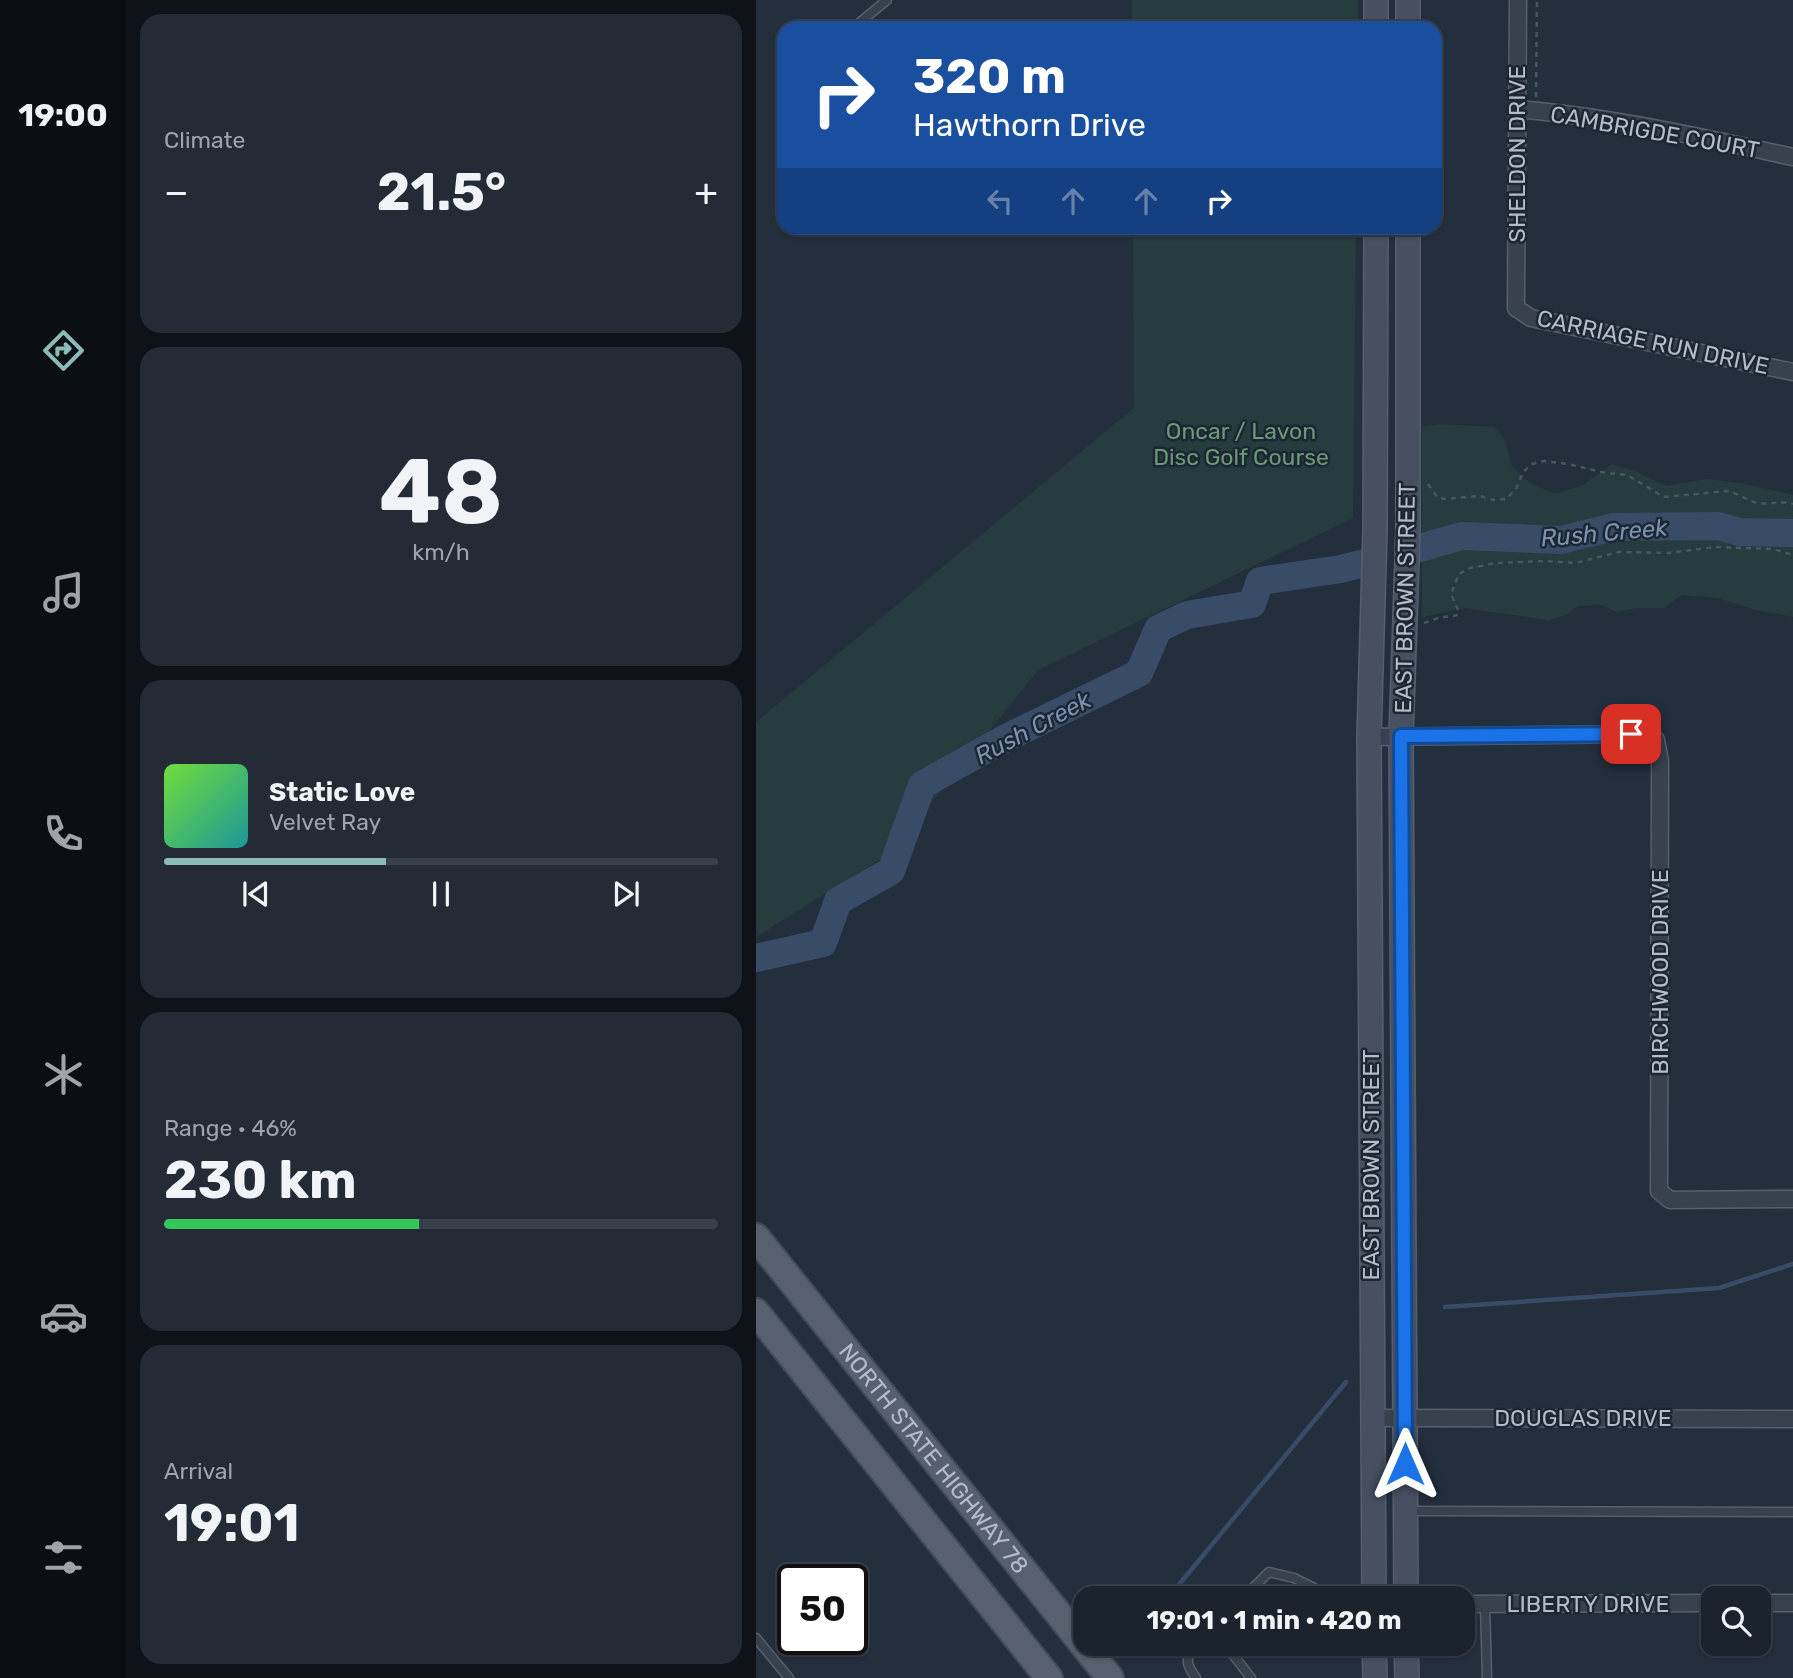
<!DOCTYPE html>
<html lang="en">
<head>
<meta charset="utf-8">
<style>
	body { margin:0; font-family:Rubik,sans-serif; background:#242b36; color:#f1f3f6; height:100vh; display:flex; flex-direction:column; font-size:26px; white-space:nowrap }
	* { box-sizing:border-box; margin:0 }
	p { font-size:23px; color:#a0a4aa }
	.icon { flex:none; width:38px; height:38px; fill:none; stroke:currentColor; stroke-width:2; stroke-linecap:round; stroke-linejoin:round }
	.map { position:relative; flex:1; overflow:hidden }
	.sheet { display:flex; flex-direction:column; gap:14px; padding:14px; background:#0f1319; width:630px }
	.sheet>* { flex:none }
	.banner { position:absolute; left:21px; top:21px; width:665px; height:214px; border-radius:21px; box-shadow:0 2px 5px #0004,0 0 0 2px #39404a; background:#1a4fa0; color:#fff; overflow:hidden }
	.fabs { position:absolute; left:945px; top:1586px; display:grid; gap:14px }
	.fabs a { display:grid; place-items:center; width:70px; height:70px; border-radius:14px; background:#1b232e; box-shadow:0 2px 5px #0004,0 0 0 2px #39404a; font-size:35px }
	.speed { position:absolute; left:21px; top:1564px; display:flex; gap:14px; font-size:35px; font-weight:700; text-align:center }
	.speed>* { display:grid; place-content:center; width:91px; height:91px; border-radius:50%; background:#1b232e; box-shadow:0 2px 5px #0004,0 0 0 2px #39404a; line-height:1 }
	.speed .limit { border:4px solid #111; border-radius:10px; background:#fff; color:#111 }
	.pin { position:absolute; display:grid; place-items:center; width:60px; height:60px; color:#fff; margin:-30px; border-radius:14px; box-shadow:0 4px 10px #0006 }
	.me { position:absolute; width:77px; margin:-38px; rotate:0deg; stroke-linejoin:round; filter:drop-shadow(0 0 5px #0008) }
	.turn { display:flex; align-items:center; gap:24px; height:147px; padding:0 21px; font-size:32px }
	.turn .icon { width:91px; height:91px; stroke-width:2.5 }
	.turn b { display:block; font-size:49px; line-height:60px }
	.lanes { display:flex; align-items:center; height:66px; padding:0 21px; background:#0003; justify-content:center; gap:35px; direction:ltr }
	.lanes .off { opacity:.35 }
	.big { font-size:52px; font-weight:700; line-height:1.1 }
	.sheet .widget { flex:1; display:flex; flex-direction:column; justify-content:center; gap:10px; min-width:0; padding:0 24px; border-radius:21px; background:#242b36 }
	.sheet .dial { align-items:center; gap:0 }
	.dial b { font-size:91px; line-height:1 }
	.song { display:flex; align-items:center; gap:21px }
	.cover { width:84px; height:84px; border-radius:10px; background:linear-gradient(135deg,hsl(100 70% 55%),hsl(180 70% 35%)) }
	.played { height:7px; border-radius:4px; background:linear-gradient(90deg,#8bbbb9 40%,#39404a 40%) }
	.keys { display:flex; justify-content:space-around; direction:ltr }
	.heat { display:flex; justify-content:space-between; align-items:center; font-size:38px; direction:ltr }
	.charge { height:10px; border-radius:5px; background:linear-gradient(90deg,#34c759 46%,#39404a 0) }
	.trip { position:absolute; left:317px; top:1586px; width:402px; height:70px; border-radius:21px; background:#1b232e; box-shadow:0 2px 5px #0004,0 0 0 2px #39404a; font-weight:700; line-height:70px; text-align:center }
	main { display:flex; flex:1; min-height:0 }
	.tabs { display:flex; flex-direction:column; width:126px; justify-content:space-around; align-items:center; background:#0b0e12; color:#a0a4aa }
	.tabs .icon { width:49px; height:49px }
	.tabs .current { color:#8bbbb9 }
	.tabs b { font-size:32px; color:#f1f3f6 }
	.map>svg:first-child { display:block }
	.green { fill:#263c3f }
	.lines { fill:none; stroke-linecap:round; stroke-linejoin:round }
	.stream { stroke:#394c67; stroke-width:4.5 }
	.river { stroke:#394c67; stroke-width:28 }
	.lane-casing { stroke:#565f6c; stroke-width:11 }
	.street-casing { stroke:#565f6c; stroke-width:19 }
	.secondary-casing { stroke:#565f6c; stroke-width:26 }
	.primary-casing { stroke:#414a57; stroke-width:30 }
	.path { stroke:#44595c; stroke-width:2.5; stroke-dasharray:5 5; stroke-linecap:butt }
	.lane { stroke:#38414e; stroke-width:8 }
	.street { stroke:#38414e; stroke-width:16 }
	.secondary { stroke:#465061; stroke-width:23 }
	.primary { stroke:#56606e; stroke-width:26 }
	.route-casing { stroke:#114b97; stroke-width:18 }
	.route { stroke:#1a73e8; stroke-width:12 }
	.labels { text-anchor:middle; stroke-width:5; stroke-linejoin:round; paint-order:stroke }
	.street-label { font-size:23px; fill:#b4bcc9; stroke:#1d2633 }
	.park-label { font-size:23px; fill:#6b9a76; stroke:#1d2633 }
	.water-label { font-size:24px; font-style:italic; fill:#7c92b1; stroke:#1d2633 }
</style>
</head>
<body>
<main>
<nav class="tabs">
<b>19:00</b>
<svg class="icon current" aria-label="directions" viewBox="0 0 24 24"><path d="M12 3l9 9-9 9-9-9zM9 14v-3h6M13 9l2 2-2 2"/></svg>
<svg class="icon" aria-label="music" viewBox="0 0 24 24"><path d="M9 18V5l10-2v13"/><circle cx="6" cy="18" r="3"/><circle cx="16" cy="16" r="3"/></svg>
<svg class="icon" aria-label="phone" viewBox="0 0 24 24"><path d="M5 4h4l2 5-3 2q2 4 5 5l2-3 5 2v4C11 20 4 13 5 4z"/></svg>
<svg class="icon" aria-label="climate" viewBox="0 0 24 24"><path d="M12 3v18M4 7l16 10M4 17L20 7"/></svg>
<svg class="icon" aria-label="car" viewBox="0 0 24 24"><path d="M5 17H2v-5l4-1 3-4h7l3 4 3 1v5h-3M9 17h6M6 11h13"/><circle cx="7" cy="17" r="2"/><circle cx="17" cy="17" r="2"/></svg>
<svg class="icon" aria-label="filters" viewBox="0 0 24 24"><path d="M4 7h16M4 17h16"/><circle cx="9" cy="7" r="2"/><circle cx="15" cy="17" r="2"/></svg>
</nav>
<section class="sheet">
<div class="widget"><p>Climate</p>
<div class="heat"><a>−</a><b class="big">21.5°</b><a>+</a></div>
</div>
<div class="widget dial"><b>48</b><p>km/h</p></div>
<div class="widget">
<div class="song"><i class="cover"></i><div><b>Static Love</b><p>Velvet Ray</p></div></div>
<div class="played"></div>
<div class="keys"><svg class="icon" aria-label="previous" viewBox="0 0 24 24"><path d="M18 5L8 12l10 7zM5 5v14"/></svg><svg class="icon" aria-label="pause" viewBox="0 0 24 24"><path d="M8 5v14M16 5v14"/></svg><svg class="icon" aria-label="next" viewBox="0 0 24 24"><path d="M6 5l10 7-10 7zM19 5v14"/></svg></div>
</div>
<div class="widget"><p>Range · 46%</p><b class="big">230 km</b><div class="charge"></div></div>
<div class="widget"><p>Arrival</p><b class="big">19:01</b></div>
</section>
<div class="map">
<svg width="1037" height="1678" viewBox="0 0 1037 1678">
	<rect width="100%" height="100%" fill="#242f3e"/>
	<g class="green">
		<rect x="376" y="0" width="226" height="28"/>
		<polygon points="377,228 600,228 597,518 282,670 136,852 0,937 0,722 378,408"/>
		<polygon points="683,424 738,427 749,440 756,467 773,482 799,494 827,485 856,464 877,470 910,486 951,479 984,483 1037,495 1037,617 1000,610 961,598 926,595 908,608 880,608 861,612 845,605 822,606 810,615 793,620 709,608 666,617 666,426"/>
	</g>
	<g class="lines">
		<g class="stream">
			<polyline points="689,1307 963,1288 1037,1264"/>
			<polyline points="412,1598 590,1382"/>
			<polyline points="374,1645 375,1643"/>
		</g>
		<g class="river">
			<polyline points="660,549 706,536 805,540 857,527 962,526 984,532 1037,533"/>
			<polyline points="0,958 67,943 82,901 135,871 166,785 250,738 383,673 402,629 431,615 496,604 504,581 585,569 604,564"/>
		</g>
		<g class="lane-casing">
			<g id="lane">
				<polyline points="97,28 131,0"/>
				<polyline points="652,1511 1037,1512"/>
				<polyline points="487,1598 513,1572 538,1578 578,1598"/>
				<polyline points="729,1604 731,1678"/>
				<polyline points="0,1638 33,1678"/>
				<polyline points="468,1643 495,1678"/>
				<path d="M440,1678C428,1661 429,1658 443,1643"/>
			</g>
		</g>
		<g class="street-casing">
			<g id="street">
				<polyline points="762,0 760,308 775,318 1037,372"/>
				<path d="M761,109C855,117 946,137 1037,157"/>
				<polyline points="613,737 875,734 888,735 900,740 904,761 903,1191 914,1200 1037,1199"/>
				<polyline points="617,1418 1037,1419"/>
				<polyline points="1003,1603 1037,1603"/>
				<polyline points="707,1604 957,1603"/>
			</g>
		</g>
		<g class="secondary-casing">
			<g id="secondary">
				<polyline points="620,28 620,0"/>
				<polyline points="652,28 652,0"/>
				<polyline points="618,1598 613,737 619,530 620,228"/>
				<polyline points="650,1598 645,736 652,530 652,228"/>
				<polyline points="618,1643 619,1678"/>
				<polyline points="650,1643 651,1678"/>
			</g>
		</g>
		<g class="primary-casing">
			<g id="primary">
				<path id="s1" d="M0,1237L354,1678"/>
				<polyline points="0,1312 293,1678"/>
			</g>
		</g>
		<g class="path">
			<polyline points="780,97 781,0"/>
			<path d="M672,484L681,497L688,499L724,496L737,500L750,499L760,489L767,472L776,464L788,461L812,464L850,473L871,475L908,497L971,491C983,493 992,502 1003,503C1015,505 1026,500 1037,504"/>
			<polyline points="668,623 682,618 702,615 702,610 695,594 703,574 714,568 740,563 790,561 819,563 863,552 912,553 959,547 1017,549 1037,555"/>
		</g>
		<use href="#lane" class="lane"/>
		<use href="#street" class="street"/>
		<use href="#secondary" class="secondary"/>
		<use href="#primary" class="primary"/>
	</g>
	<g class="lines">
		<g class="route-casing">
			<polyline id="route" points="649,1464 645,736 875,734"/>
		</g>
		<use href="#route" class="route"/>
	</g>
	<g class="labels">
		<g class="street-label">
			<text transform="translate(899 132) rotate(10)" y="8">CAMBRIGDE COURT</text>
			<text transform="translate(761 154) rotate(-90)" y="8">SHELDON DRIVE</text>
			<text transform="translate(897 342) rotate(12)" y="8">CARRIAGE RUN DRIVE</text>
			<text transform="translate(649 598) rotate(-89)" y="8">EAST BROWN STREET</text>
			<text transform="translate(904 972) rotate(-90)" y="8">BIRCHWOOD DRIVE</text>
			<text transform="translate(615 1165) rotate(-90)" y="8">EAST BROWN STREET</text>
			<text x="827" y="1426">DOUGLAS DRIVE</text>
			<text dy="8" stroke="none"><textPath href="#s1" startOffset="284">NORTH STATE HIGHWAY 78</textPath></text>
			<text x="832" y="1612">LIBERTY DRIVE</text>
		</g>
		<g class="park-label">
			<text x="485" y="439">Oncar / Lavon<tspan x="485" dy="26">Disc Golf Course</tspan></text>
		</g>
		<g class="water-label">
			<text transform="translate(848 533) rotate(-5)" y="8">Rush Creek</text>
			<text transform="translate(277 728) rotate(-28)" y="8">Rush Creek</text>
		</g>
	</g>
</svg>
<div class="fabs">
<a><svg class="icon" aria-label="search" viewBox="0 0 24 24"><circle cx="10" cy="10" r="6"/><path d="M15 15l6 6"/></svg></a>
</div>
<div class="speed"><div class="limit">50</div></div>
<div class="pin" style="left:875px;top:734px;background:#d93025"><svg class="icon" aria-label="arrive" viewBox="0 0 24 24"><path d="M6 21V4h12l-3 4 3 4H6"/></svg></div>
<svg class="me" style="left:649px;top:1464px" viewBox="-20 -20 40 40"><path d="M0-17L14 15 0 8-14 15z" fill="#1a73e8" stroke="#fff" stroke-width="4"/></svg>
<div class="trip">19:01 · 1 min · 420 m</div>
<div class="banner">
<div class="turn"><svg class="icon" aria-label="right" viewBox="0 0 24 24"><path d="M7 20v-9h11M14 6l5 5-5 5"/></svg><div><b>320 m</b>Hawthorn Drive</div></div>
<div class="lanes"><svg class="icon off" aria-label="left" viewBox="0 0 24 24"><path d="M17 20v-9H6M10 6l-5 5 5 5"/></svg><svg class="icon off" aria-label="ahead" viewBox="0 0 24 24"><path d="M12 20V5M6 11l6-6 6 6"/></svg><svg class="icon off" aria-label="ahead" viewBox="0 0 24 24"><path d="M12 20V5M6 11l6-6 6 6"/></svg><svg class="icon" aria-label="right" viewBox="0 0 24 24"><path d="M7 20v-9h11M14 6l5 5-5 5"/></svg></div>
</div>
</div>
</main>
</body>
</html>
